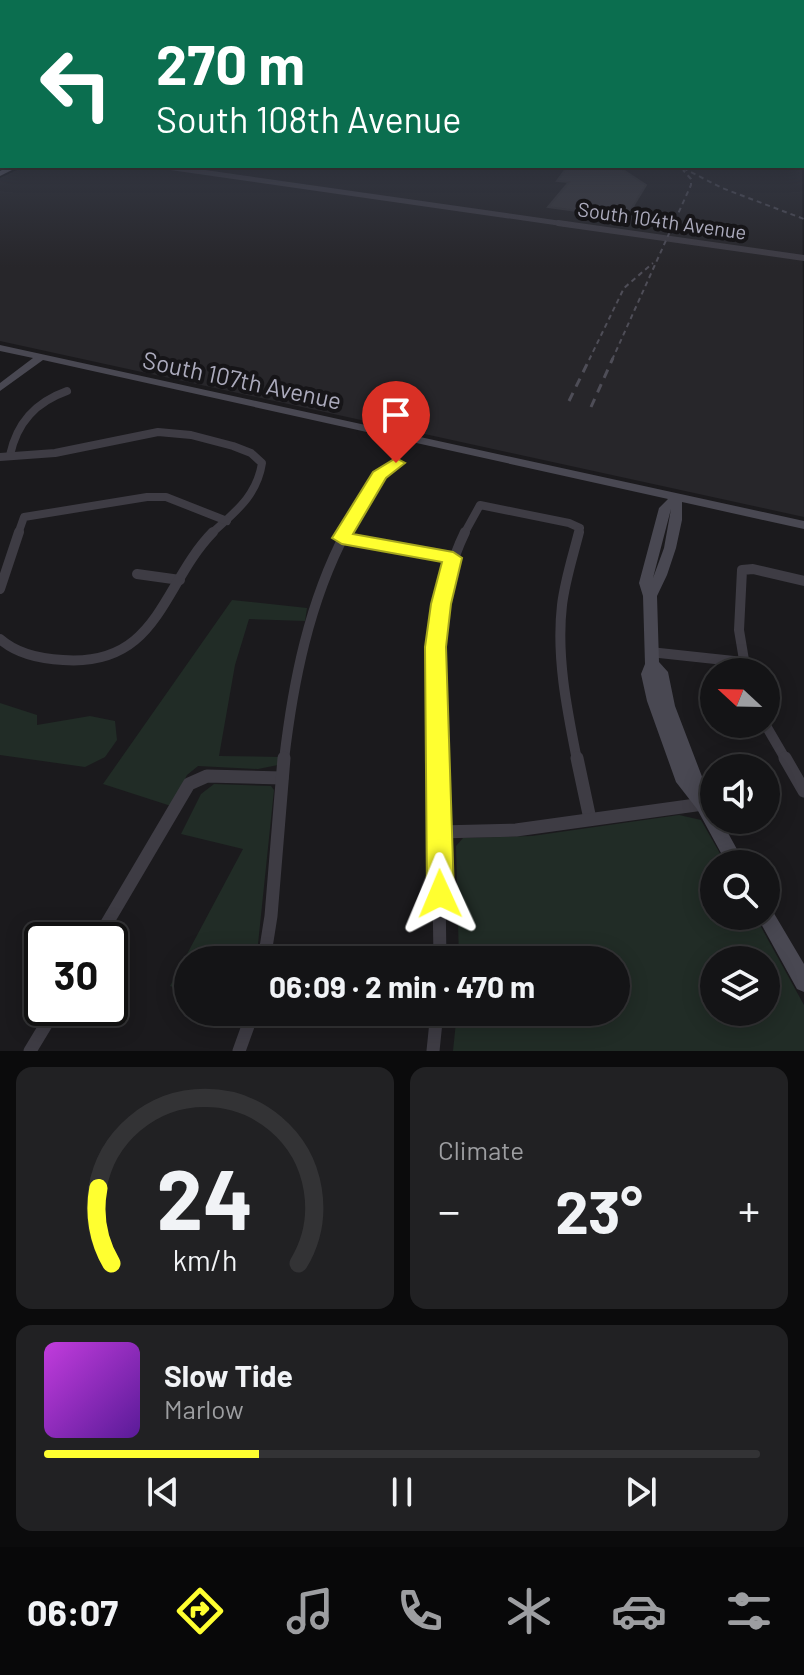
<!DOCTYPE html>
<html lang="en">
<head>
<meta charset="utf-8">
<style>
	body { margin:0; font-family:Barlow,sans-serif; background:#212123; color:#f1f3f6; height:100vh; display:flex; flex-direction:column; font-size:30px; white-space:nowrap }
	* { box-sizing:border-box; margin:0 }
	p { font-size:26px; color:#9d9ea1 }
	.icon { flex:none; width:44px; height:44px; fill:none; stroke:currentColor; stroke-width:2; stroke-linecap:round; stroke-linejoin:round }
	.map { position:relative; height:1051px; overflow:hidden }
	.panel { display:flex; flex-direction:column; gap:16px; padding:16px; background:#0b0b0c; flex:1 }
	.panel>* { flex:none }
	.hud { position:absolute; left:0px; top:0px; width:804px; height:168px; box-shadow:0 4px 20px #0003,0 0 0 2px #333335; background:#0b6e4f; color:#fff; overflow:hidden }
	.needle { width:52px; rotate:292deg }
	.controls { position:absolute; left:700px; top:658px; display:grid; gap:16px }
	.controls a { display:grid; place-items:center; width:80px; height:80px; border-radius:50%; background:#141416; box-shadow:0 4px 20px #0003,0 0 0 2px #333335; font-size:40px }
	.speed { position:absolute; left:24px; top:922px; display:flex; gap:16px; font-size:40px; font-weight:700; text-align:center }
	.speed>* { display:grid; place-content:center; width:104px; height:104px; border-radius:50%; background:#141416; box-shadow:0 4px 20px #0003,0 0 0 2px #333335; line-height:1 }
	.speed .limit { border:4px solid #111; border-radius:12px; background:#fff; color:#111 }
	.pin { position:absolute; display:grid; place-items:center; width:68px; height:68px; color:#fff; margin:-82px -34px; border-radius:50% 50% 50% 0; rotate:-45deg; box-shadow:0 0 8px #0007 }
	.pin .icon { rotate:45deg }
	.me { position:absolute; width:88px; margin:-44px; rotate:359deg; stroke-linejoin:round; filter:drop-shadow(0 0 6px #0008) }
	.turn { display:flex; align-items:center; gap:28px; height:168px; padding:0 24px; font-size:36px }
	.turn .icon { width:104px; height:104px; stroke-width:2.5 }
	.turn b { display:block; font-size:56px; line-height:68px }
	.big { font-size:60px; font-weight:700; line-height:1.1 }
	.panel .widget { flex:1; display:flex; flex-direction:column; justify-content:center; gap:12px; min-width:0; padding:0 28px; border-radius:16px; background:#212123 }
	.panel .dial { align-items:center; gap:0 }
	.dial svg { height:208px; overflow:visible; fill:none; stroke:#333335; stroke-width:7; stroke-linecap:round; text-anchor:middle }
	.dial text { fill:#f1f3f6; stroke:none }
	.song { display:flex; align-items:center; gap:24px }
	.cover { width:96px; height:96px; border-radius:12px; background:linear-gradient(135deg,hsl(290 70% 55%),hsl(270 70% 35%)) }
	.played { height:8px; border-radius:4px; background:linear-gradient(90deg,#ffff30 30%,#333335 30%) }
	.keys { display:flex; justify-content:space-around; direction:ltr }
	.heat { display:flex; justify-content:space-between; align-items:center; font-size:44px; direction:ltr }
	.panel .tiles { flex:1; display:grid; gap:16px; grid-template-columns:1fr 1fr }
	.widget:last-child { grid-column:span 2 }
	.trip { position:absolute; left:174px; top:946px; width:456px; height:80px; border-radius:40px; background:#141416; box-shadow:0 4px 20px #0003,0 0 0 2px #333335; font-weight:700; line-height:80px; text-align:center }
	.tabs { display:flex; height:128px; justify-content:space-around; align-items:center; background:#080809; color:#9d9ea1 }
	.tabs .icon { width:56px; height:56px }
	.tabs .active { color:#ffff30 }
	.tabs b { font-size:36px; color:#f1f3f6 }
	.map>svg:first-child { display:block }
	.built { fill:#27262a }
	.green { fill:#212c26; fill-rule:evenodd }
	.building { fill:#38373c; stroke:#353439; stroke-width:2 }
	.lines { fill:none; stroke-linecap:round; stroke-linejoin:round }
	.street-far4 { stroke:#3e3c44; stroke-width:5 }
	.street-far3 { stroke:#3e3c44; stroke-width:6 }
	.street-far2 { stroke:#3e3c44; stroke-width:8 }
	.street-far1 { stroke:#3e3c44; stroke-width:10 }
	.street { stroke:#3e3c44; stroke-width:13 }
	.secondary { fill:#494852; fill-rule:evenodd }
	.primary { fill:#585661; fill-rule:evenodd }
	.rail-far1 { stroke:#4e4d57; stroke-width:2; stroke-dasharray:5 4; stroke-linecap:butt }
	.rail { stroke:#4e4d57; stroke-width:3; stroke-dasharray:9 7; stroke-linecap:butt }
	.route { fill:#ffff30; stroke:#a6a61f; stroke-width:2 }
	.labels { text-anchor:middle; stroke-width:8; stroke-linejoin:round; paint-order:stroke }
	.far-street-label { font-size:20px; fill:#acabbd; stroke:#161518 }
	.street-label { font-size:24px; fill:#acabbd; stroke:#161518 }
</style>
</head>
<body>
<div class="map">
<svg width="804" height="1051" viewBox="0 0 804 1051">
	<rect width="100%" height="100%" fill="#1b1a1d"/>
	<polygon class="built" points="802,120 804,517 0,341 0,178 25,166 802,166"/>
	<g class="green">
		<polygon points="232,600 307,608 305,621 249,619 235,665 219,756 281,757 278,765 258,769 198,766 187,775 171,806 103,784"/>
		<polygon points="0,703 37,715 37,725 90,716 115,721 117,740 105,757 85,767 0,755"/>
		<polygon points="214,784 271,786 274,790 258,944 254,960 188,960 188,992 170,986 243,849 181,834 201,794"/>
		<path d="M679,815L701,820L726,864H714V916H755L804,1005V1051H453L457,1012H616V960H459L456,846L463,838L532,836ZM714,960H766V1012H714Z"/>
	</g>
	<polygon class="building" points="568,166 620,168 646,185 626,218 548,207 569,182 557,181"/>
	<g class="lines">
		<polyline class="street-far4" points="160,166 572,225"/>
		<polyline class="street-far3" points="558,223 804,258"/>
		<g class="street-far2">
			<path d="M10,455C17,422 36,402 67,391"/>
			<path d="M0,457L55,453L158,432L191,435L233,446L251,453L262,463C257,496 235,512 211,534"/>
			<polyline points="18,534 24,517 147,497 166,497 227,521"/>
			<polyline points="345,534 371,489 396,463"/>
			<polyline points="464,534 480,505 569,523 580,528 578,534"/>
		</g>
		<g class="street-far1">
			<polyline points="342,538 453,558"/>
			<polyline points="137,574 180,580"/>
			<polyline points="0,589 19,532"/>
			<path d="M0,639C17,654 42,659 63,660C159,667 162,584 213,532"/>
			<polyline points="650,652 743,662"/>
			<polyline points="746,672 739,630 742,570 753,569 804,581"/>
			<polyline points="765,724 786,760"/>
			<path d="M284,760C293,682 309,602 346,532"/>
			<path d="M437,760C436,682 430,604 465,532"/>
			<path d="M577,760C567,710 556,656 562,605C565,580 573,556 579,532"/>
		</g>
		<g class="street">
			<polyline points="437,758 440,960"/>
			<polyline points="577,758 590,819"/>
			<polyline points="785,758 804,791"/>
			<polyline points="439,832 516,830 703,804"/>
			<polyline points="97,940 189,784 207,776 282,778"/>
			<polyline points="264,960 271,916 284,758"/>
			<polyline points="30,1051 56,1008"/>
			<polyline points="239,1051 253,1012"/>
			<polyline points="433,1051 437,1012"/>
		</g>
		<g class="secondary">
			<path d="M0,345L804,521V529L682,502V520L676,548L667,575L657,596L659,662L668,672L675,706L714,808V820H721L745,864H727L697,809L676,782L647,701L641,674L645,664L643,596L639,583L659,508L668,499L43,360L0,391V383L33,358L0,351ZM671,509L664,548L653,578Z"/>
			<polygon points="766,907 772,910 804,964 804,992 797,989 760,922 757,916 766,916"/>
		</g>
		<polygon class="primary" points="10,166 20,166 0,176 0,171"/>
		<g class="rail-far1">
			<polyline points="683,168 722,188 804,219"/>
			<polyline points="589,360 624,288 653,263"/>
			<polyline points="612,360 691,185 691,179 683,170"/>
		</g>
		<g class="rail">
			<polyline points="569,401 590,358"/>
			<polyline points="591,407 613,358"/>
		</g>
	</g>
	<linearGradient id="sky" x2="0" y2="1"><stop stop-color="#0f0e10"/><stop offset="0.45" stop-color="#393e4c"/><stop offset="1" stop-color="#393e4c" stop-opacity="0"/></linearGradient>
	<rect width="804" height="267" fill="url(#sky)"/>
	<polygon class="route" points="396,458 405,463 386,478 353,534 453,552 462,558 451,604 446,647 454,894 450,903 440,906 431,903 427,894 425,647 431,604 442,562 342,544 332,538 373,472"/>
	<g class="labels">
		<g class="far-street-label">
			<text transform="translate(662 221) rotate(8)" y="7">South 104th Avenue</text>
		</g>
		<g class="street-label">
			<text transform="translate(242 381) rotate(12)" y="8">South 107th Avenue</text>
		</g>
	</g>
</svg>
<div class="controls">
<a><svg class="needle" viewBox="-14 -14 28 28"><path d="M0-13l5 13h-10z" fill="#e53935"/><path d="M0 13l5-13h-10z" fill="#9d9ea1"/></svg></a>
<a><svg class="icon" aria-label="sound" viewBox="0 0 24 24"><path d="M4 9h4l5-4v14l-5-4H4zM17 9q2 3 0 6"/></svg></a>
<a><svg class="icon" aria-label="search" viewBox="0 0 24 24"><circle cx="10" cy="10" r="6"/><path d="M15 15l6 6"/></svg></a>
<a><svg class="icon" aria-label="layers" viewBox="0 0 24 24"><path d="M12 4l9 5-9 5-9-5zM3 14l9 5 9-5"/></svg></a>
</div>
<div class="speed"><div class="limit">30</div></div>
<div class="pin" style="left:396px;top:463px;background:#d93025"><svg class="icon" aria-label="arrive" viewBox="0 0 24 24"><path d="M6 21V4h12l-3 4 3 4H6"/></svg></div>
<svg class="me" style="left:440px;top:894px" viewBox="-20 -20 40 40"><path d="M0-17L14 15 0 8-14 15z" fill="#ffff30" stroke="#fff" stroke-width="4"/></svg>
<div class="trip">06:09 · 2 min · 470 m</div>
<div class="hud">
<div class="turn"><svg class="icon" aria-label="left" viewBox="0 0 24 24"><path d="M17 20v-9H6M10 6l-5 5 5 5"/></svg><div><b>270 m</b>South 108th Avenue</div></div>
</div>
</div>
<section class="panel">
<div class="tiles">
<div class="widget dial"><svg viewBox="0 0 100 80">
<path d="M14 69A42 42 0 1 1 86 69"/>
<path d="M14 69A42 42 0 0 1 9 40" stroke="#ffff30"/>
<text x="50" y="56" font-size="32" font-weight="700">24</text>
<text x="50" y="72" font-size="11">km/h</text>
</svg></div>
<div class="widget"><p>Climate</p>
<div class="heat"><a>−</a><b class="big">23°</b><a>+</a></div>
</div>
<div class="widget">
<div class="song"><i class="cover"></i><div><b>Slow Tide</b><p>Marlow</p></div></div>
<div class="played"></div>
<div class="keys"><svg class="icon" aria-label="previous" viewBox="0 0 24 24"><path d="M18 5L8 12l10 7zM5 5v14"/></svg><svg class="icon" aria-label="pause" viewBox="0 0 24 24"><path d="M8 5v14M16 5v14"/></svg><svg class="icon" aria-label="next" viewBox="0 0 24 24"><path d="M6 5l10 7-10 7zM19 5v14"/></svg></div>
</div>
</div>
</section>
<nav class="tabs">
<b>06:07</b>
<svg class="icon active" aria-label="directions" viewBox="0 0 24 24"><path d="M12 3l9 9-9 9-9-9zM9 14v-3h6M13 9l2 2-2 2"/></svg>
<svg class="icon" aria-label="music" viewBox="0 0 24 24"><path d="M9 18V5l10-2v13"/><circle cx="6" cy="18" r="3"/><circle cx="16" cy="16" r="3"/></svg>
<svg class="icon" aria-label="phone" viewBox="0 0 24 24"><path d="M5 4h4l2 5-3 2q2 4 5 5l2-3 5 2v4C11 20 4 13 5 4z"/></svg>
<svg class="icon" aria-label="climate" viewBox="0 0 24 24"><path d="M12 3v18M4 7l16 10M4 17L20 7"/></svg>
<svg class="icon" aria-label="car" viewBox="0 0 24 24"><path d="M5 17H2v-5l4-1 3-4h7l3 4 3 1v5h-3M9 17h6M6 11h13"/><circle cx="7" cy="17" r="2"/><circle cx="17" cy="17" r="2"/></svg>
<svg class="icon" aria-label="filters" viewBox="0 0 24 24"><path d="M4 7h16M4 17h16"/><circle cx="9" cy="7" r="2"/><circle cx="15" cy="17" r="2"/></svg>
</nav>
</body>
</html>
